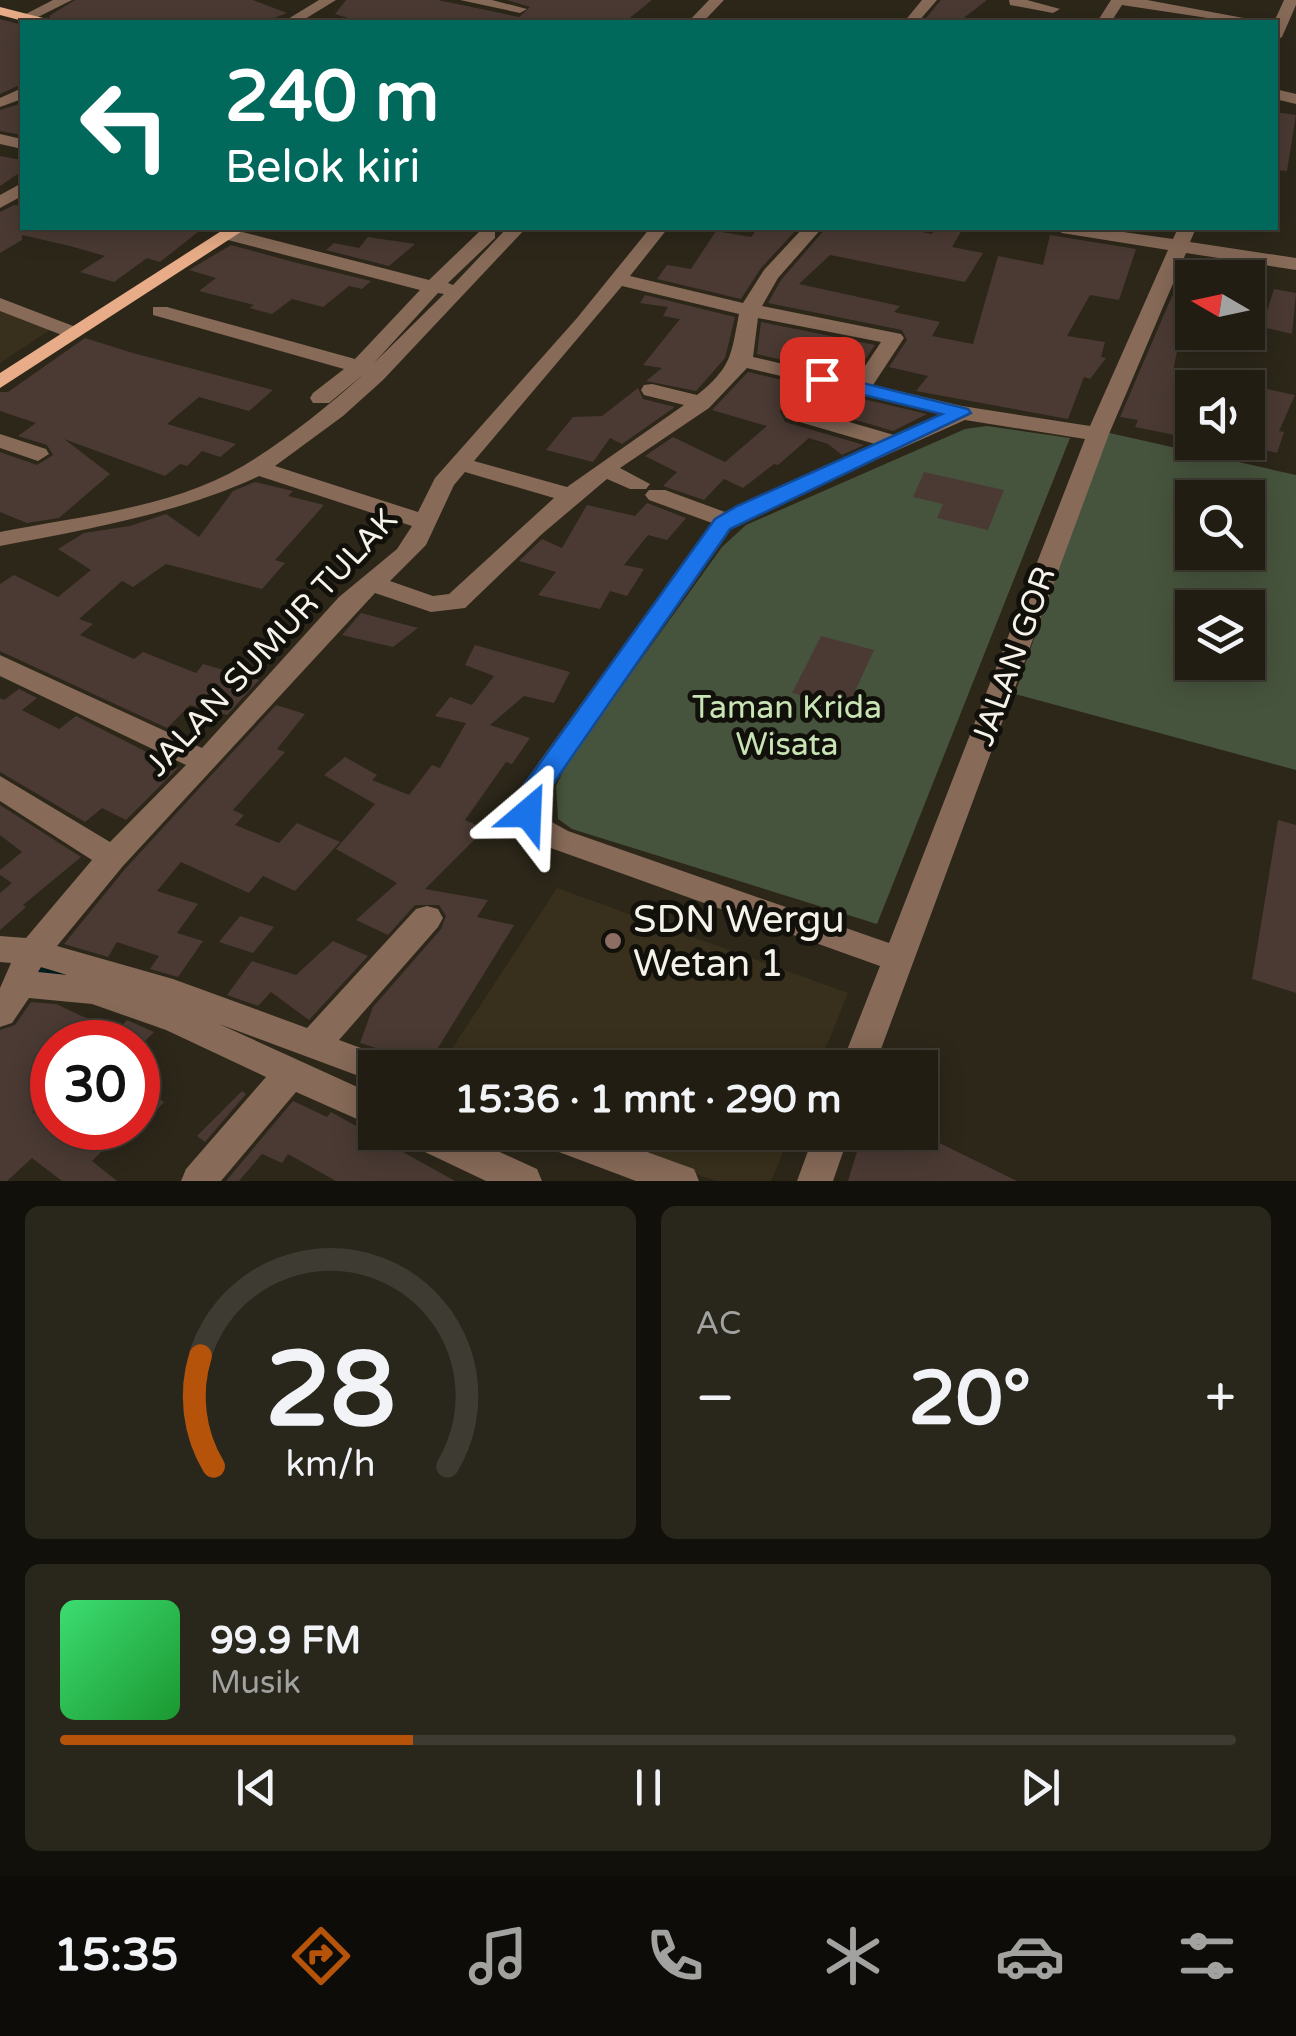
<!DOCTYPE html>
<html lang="id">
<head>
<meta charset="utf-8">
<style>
	body { margin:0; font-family:"Varela Round",sans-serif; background:#29261c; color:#f1f3f6; height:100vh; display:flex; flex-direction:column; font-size:38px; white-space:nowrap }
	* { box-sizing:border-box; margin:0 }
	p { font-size:32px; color:#a2a2a0 }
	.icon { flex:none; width:55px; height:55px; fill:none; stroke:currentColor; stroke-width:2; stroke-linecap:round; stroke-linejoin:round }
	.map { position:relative; height:1181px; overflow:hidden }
	.drawer { display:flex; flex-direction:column; gap:25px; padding:25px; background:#12100a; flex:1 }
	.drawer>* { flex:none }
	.top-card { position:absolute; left:20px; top:20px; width:1258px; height:210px; border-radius:0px; box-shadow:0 5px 25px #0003,0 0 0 2px #3e3b33; background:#00695c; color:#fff; overflow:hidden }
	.needle { width:65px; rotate:279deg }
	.buttons { position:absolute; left:1175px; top:260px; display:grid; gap:20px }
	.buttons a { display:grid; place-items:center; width:90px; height:90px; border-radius:0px; background:#211d13; box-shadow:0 5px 25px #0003,0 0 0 2px #3e3b33; font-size:50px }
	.speed { position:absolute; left:30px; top:1020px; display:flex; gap:20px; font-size:50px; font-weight:700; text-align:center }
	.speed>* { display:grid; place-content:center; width:130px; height:130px; border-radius:50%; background:#211d13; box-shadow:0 5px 25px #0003,0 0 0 2px #3e3b33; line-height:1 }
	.speed .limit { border:15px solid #d22; background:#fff; color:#111 }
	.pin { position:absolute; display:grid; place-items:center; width:85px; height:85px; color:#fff; margin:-42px; border-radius:20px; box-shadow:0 5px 15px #0006 }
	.me { position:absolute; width:110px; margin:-55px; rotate:26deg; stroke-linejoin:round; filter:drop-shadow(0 0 8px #0008) }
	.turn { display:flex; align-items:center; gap:35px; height:210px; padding:0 40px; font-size:45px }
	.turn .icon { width:130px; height:130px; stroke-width:2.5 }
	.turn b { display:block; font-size:70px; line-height:85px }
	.big { font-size:75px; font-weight:700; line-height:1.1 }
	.drawer .tile { flex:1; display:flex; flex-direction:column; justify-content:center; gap:15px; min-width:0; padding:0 35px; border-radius:15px; background:#29261c }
	.drawer .dial { align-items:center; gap:0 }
	.dial svg { height:260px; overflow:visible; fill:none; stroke:#3e3b33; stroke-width:7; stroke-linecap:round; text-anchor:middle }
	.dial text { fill:#f1f3f6; stroke:none }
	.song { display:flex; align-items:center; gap:30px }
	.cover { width:120px; height:120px; border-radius:15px; background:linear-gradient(135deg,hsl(140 70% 55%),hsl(130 70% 35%)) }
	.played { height:10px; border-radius:5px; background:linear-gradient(90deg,#b45309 30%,#3e3b33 30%) }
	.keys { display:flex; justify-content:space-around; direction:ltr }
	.heat { display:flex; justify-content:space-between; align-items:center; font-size:55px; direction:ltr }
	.drawer .tiles { flex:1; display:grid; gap:25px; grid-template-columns:1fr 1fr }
	.tile:last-child { grid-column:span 2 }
	.trip { position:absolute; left:358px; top:1050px; width:580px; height:100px; border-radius:0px; background:#211d13; box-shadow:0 5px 25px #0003,0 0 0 2px #3e3b33; font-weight:700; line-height:100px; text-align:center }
	.menu { display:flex; height:160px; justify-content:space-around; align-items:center; background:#0d0c08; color:#a2a2a0 }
	.menu .icon { width:70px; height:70px }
	.menu .active { color:#b45309 }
	.menu b { font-size:45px; color:#f1f3f6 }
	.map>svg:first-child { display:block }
	.built { fill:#38301c }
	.green { fill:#47543d; fill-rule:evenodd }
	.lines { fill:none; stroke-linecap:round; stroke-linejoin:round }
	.stream { stroke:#021b1d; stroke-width:8 }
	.building { fill:#4b3a34 }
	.minor { fill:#876a58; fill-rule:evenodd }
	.major { fill:#e8ad88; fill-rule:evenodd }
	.route { fill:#1a73e8; stroke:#114b97; stroke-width:2.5 }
	.education-dot { fill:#8d6e63; stroke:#12100a; stroke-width:4 }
	.labels { text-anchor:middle; stroke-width:10; stroke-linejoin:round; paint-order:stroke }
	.street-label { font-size:32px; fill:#f5f2e9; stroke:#12100a }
	.park-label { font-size:32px; fill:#c8e4b4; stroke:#12100a }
	.near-poi-label { font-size:38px; fill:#f5f2e9; stroke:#12100a; text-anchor:start }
</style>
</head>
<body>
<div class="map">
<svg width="1296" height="1181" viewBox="0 0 1296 1181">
	<rect width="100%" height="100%" fill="#2c2719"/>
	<g class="built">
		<polygon points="0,306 56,326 0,363"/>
		<polygon points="557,888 848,993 818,1067 440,1067"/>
		<polygon points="570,1133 791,1133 771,1181 717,1181"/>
	</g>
	<g class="green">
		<polygon points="987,426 1070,438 877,924 572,829 558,819 556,786 568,761 722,547 746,525 965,429"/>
		<path d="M1105,432L1296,475V770L1015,694ZM1192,498H1248V552H1192ZM1192,608H1248V662H1192Z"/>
	</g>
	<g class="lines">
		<polyline class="stream" points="31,971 73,975"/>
	</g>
	<g class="building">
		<polygon points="75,0 253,0 287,13 264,22 53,22 49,16"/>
		<polygon points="346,0 438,0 519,17 530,7 507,0 652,0 626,21 612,22 542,19 542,22 361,22 335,14"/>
		<polygon points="941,0 987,0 961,20 926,18"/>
		<polygon points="0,19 22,25 22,84 0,94"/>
		<polygon points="22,103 22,135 0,131 0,110"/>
		<polygon points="1275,112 1296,115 1287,171 1275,170"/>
		<polygon points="0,156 22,160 22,171 0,186"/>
		<polygon points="14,205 22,206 22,228 203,228 160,262 147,258 114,282 80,272 105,256 70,246 22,235 22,240 0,253 0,212"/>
		<polygon points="758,228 798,228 761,268 741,299 657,279 667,265 691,269 716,231 751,237"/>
		<polygon points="826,228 903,228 932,234 936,228 963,228 952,247 983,253 965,282 830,255 799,284 900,306 894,312 940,322 932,336 973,344 998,256 1043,265 1050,235 1136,249 1119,300 1090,295 1067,336 1105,342 1101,357 1106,358 1090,379 1084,377 1068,419 916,391 928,376 889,367 907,340 902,330 768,303 781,280"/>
		<polygon points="368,237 415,244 389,266 326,250 334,243 359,248"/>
		<polygon points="231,245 297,263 371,281 362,289 349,286 323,307 292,299 272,314 249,308 254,305 199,291 216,278 189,270"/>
		<polygon points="1274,289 1296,293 1292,334 1262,327"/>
		<polygon points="645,295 735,317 725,358 696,391 646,381 662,368 643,365 680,319 663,316 668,307 640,303"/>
		<polygon points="1172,296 1192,300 1192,335 1181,332 1173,371 1192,375 1192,433 1182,431 1180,436 1135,427 1138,420 1120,417"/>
		<polygon points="761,322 875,345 853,377 757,354"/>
		<polygon points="85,338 133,353 273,390 249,411 199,397 167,424 236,444 220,457 202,451 187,466 180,464 165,476 64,439 110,474 59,518 27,523 0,512 0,452 37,465 53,455 47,445 18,436 36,423 0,411 0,392 8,392"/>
		<polygon points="748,372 927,414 893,431 795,402 785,404 780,411 785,422 864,445 842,455 828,444 809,438 778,465 774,464 743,488 724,479 704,500 663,486 677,472 645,456 673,437 725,462 767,426 712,410"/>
		<polygon points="1248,385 1295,395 1279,431 1284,432 1277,453 1248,446"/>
		<polygon points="638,388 643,399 675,407 622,444 610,438 593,462 546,450 573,417 602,416"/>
		<polygon points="924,472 1004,490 988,530 937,518 943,504 913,497"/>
		<polygon points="255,482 293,491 288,496 324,505 275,560 285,563 262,589 166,564 133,587 122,581 79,619 93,624 80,635 134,659 143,652 196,673 203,664 259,680 227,715 190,705 167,728 0,651 0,584 14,575 58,597 91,570 58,549 84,533 130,526 166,514 199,537 233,491"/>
		<polygon points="647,503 686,518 667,540 648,535 624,565 644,569 627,596 610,591 600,609 538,595 556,572 519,561 542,539 562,548 587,505 635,516"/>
		<polygon points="361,613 418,628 393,647 342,635"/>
		<polygon points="821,636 874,650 847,709 792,693"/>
		<polygon points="475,645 570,672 554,703 524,696 490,725 530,738 512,764 506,762 465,820 485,829 425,889 488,900 477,917 514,925 428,1064 360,1043 373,1007 441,929 446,916 439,905 415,905 388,935 356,920 397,883 336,849 375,804 324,775 345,757 377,775 372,780 409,795 432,765 440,768 466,723 435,716 450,697 472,705 494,676 465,665"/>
		<polygon points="19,689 37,698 22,710 59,729 76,716 178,768 126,820 102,808 85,822 0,772 0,698 4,700"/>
		<polygon points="276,705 305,714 277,749 285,752 233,810 244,815 235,825 279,843 297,823 340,842 295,891 263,876 249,893 181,862 157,891 198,904 177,933 203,941 178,977 150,969 159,956 117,942 108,957 64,944 125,869"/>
		<polygon points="0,805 81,857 23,905 26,907 0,930 0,893 12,883 0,875 0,870 22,852 0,835"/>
		<polygon points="1278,820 1296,825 1296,993 1252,979"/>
		<polygon points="240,916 274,927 253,953 219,942"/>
		<polygon points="333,941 368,956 309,1020 271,992 258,1006 227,995 252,961 296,975"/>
		<polygon points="31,1002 56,1004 116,1032 127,1020 154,1032 144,1042 52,1042 52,1089 32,1112 60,1134 66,1128 91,1128 110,1143 92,1161 117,1181 62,1181 32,1158 7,1181 0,1181 0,1030 15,1025"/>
		<polygon points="138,1085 164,1102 138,1130"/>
		<polygon points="242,1091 246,1094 205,1142 197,1136"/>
		<polygon points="293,1101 327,1117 331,1112 455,1181 336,1181 288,1154 282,1163 262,1154 239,1181 226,1181"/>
		<polygon points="863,1132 917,1132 1017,1181 848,1181"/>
	</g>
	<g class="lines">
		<g class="minor">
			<polygon points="53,0 72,0 30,21 18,18"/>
			<polygon points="319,0 336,0 300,22 283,22"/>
			<polygon points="460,0 492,0 527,9 520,13"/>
			<polygon points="709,0 724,0 703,22 688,22"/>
			<polygon points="922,0 937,0 918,22 904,22"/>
			<polygon points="1009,0 1027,0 1060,9 1053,13 1010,5"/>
			<polygon points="1111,0 1147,0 1265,22 1234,22 1122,5 1111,22 1097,22"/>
			<polygon points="1284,0 1296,0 1296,5 1282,37 1275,41 1274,22"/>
			<polygon points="22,88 22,99 0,107 0,98"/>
			<polygon points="1275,89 1296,94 1296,104 1275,99"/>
			<polygon points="0,134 22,139 22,149 0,144"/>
			<polygon points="22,183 22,196 0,208 0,195"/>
			<path d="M227,228L429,280L481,230H495V238L448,283L453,285L507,228H526L383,380L343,416L275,466L418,512L435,478L577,318L650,228H668L630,276L743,303L764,270L803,228H822L778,278L762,306L901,334L904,338L873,385L962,406L1090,426L1168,250L1062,233L1053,228H1095L1173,239L1178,228H1196L1190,242L1296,258V270L1186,253L1109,434L874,1068H840L880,966L548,847L530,837L513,813L521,787L712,523L649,500L645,495L649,490H665L725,512L875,444L786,418L783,413L786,408L794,406L894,435L941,414L747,368L709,408L620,468L650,484L646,489H630L607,479L542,534L465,608L431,612L375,593L123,866L57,946L173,979L307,1028L416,909L427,906L438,909L443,918L438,927L339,1040L388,1058L393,1068H375V1082L219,1024L375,1095V1127L296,1092L221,1181H181L186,1169L266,1077L166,1030L92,1004L29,998L12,1023L0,1027V988L11,963L0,962V936L26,938L92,860L0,801V776L110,842L186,765L0,676V655L202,748L339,597L397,549L412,526L259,476C177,514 89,529 0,546V532C80,516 172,508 243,466C286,440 326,408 364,374L329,403H313L310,398L313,393L344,369L153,315V307H167L355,359L420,290L220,238V230ZM622,286L739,314C731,355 732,367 697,395L652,384L644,385L641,390L644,395L684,405L567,487L474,461ZM438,293L444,294L374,363ZM758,318L881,342L855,381L753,357ZM965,420L1085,439L889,943L568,831L550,821L543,811L545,797L731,529L752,515ZM465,472L554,498L449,594L433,596L390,581L426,545L454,485ZM41,967L67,975L38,972Z"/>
			<polygon points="0,298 81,329 84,333 74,339 67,337 0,311"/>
			<polygon points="0,434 46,449 49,454 38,461 0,448"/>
			<polygon points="401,1132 456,1132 537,1169 542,1181 486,1181 406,1143"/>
			<polygon points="530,1132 592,1132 694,1169 699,1181 636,1181 535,1143"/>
			<polygon points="815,1132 850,1132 833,1181 797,1181"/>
		</g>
		<g class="major">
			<polygon points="0,7 47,19 49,22 27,22 0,15"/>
			<polygon points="226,228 247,228 0,388 0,373"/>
		</g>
	</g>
	<polygon class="route" points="822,373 968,409 971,413 730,529 544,797 537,820 519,820 515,813 522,788 715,519 737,506 942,414 815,383 812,379"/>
	<circle class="education-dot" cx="613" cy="941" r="10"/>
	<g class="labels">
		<g class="street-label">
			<text transform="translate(271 642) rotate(-47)" y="11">JALAN SUMUR TULAK</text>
			<text transform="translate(1013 656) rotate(-70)" y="11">JALAN GOR</text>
		</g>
		<g class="park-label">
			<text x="787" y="718">Taman Krida<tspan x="787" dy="37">Wisata</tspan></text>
		</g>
		<g class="near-poi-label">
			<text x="633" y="932">SDN Wergu<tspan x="633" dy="44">Wetan 1</tspan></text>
		</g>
	</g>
</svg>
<div class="buttons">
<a><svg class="needle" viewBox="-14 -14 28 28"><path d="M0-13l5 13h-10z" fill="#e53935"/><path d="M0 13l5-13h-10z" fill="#a2a2a0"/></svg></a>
<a><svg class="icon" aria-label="sound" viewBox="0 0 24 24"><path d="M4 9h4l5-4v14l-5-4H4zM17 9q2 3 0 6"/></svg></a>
<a><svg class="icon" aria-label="search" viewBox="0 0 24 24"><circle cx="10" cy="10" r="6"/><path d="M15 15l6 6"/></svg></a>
<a><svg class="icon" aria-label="layers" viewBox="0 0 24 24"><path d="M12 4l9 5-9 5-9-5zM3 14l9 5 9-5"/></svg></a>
</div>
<div class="speed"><div class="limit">30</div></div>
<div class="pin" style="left:822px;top:379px;background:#d93025"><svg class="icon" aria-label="arrive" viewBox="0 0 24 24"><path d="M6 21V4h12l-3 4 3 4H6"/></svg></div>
<svg class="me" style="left:528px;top:813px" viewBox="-20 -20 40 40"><path d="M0-17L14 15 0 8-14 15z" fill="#1a73e8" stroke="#fff" stroke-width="4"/></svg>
<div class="trip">15:36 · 1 mnt · 290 m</div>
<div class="top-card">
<div class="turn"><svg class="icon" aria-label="left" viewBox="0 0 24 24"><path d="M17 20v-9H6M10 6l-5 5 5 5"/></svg><div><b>240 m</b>Belok kiri</div></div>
</div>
</div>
<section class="drawer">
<div class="tiles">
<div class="tile dial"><svg viewBox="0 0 100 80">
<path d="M14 69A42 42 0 1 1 86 69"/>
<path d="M14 69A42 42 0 0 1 10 35" stroke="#b45309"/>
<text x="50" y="56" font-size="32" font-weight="700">28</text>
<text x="50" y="72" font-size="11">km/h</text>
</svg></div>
<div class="tile"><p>AC</p>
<div class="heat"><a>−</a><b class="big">20°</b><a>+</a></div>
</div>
<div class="tile">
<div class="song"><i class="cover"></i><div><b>99.9 FM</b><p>Musik</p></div></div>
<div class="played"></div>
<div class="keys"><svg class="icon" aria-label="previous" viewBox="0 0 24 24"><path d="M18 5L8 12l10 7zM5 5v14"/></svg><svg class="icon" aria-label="pause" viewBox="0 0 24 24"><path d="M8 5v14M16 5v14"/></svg><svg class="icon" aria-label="next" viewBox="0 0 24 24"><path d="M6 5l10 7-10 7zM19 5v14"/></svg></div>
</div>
</div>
</section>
<nav class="menu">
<b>15:35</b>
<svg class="icon active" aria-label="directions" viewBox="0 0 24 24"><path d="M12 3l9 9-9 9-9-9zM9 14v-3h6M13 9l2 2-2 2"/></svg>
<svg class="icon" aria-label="music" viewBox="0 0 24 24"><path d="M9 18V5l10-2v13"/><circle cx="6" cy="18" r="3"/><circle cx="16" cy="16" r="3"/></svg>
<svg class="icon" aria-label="phone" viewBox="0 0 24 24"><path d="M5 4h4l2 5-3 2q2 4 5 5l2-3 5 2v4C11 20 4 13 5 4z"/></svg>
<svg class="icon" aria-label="climate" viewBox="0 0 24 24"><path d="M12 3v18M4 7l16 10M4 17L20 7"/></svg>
<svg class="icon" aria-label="car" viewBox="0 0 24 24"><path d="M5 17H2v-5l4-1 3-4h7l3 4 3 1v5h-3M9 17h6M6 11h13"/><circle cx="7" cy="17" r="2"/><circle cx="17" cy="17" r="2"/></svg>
<svg class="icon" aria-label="filters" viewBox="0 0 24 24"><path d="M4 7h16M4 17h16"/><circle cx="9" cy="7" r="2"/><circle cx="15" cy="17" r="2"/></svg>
</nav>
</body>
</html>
